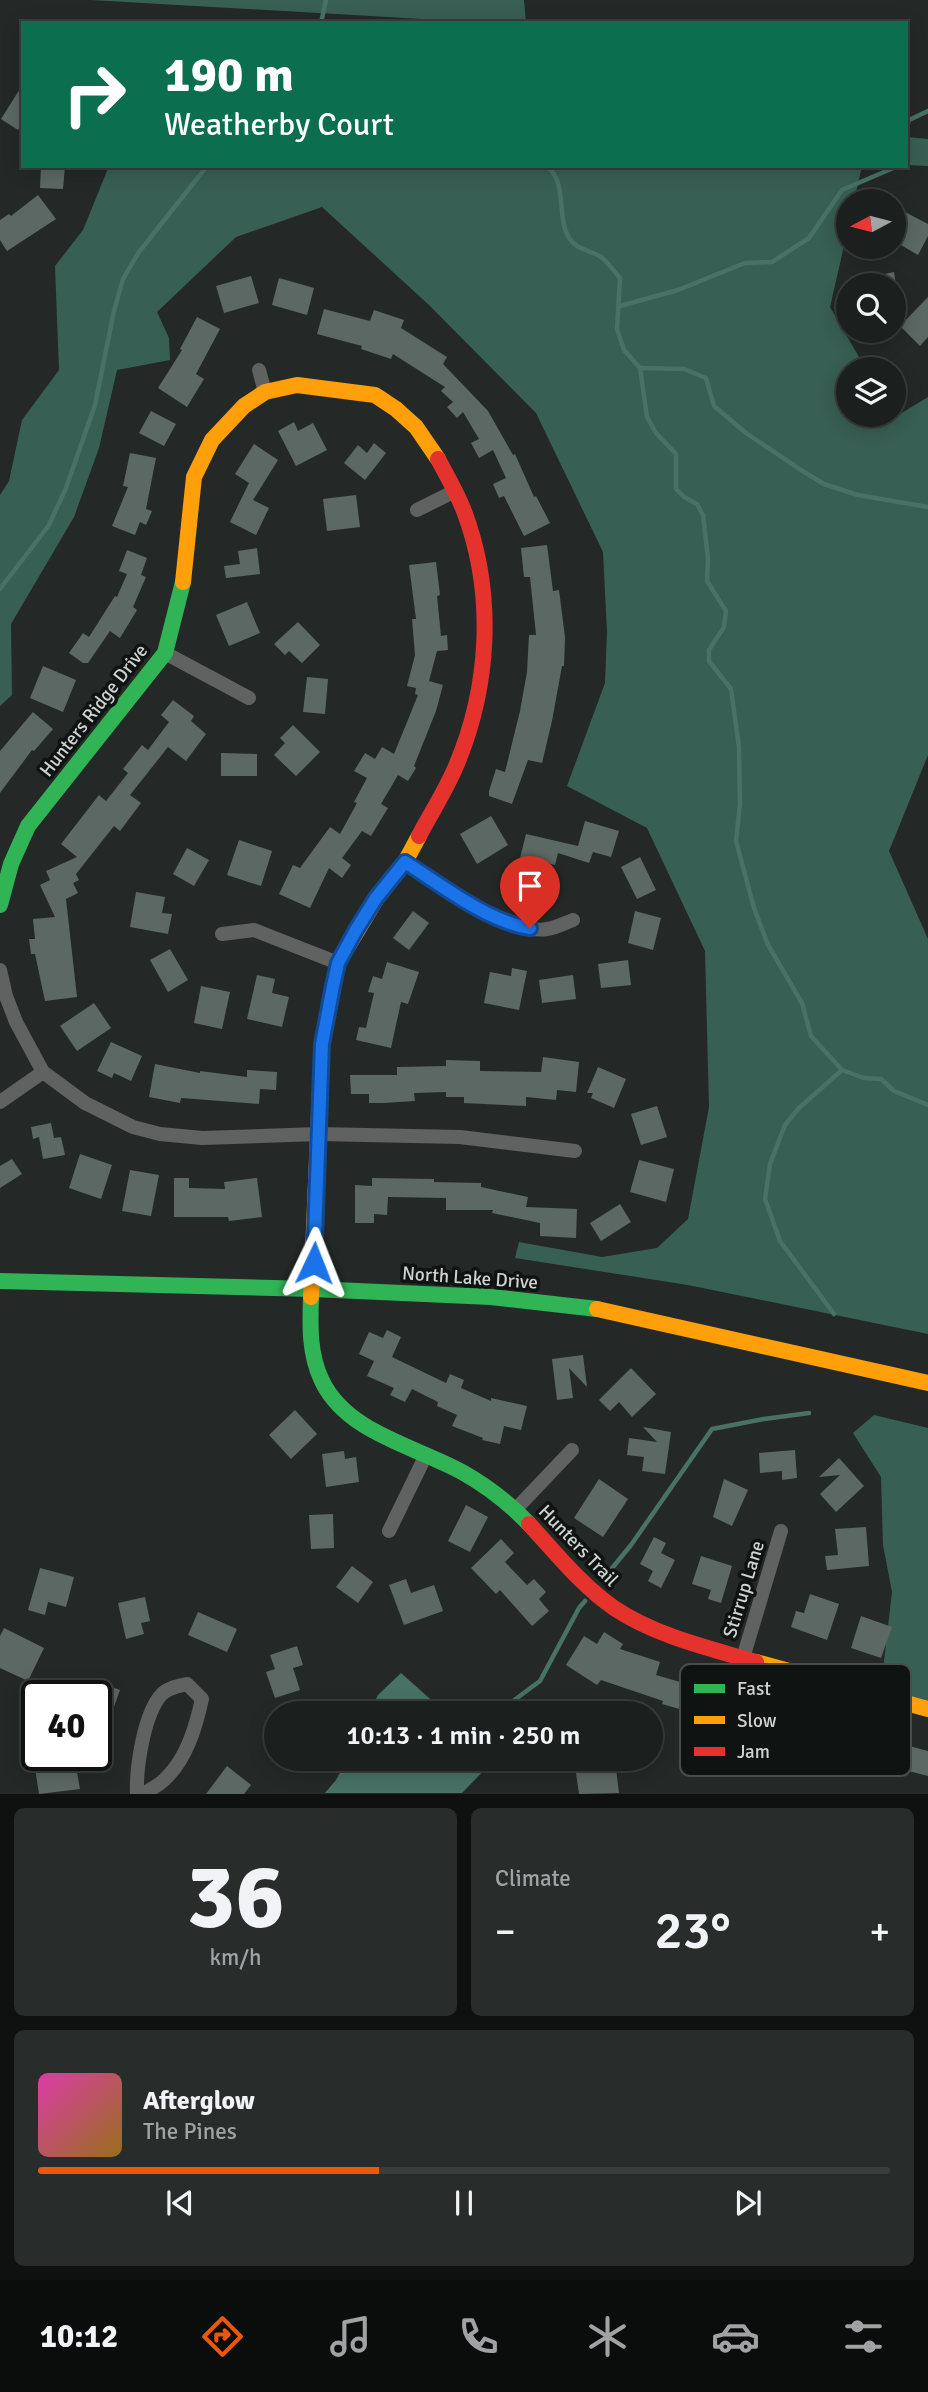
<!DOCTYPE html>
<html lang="en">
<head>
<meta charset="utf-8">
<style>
	body { margin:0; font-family:Signika,sans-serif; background:#282c2a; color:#f1f3f6; height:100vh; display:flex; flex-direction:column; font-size:26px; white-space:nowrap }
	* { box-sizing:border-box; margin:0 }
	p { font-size:23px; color:#a0a2a4 }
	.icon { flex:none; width:38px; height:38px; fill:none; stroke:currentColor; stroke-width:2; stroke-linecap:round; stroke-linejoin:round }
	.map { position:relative; height:1794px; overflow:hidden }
	.panel { display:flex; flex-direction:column; gap:14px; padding:14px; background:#0f1110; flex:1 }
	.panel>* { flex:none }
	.banner { position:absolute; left:21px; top:21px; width:887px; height:147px; border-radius:0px; box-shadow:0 4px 18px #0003,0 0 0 2px #393d3b; background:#0b6e4f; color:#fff; overflow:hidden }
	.needle { width:46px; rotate:263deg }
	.tools { position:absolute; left:836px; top:189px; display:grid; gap:14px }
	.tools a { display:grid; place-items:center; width:70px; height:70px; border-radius:50%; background:#1b1f1d; box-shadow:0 4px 18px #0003,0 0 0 2px #393d3b; font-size:35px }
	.speed { position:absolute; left:21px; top:1680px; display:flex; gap:14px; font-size:35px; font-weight:700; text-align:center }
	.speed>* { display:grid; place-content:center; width:91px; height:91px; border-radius:50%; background:#1b1f1d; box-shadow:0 4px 18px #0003,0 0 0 2px #393d3b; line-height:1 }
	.speed .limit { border:4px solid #111; border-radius:10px; background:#fff; color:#111 }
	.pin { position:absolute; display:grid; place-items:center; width:60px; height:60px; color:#fff; margin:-72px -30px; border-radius:50% 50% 50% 0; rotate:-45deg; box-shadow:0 0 7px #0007 }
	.pin .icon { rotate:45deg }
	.me { position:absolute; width:77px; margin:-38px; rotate:2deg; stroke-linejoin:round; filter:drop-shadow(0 0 5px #0008) }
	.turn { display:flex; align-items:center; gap:24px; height:147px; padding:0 28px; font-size:32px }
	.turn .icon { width:91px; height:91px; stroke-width:2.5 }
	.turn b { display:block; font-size:49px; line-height:60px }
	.big { font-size:52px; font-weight:600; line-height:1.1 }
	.panel .tile { flex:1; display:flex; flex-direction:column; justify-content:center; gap:10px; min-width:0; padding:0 24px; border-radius:10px; background:#282c2a }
	.panel .dial { align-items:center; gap:0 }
	.dial b { font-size:91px; line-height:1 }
	.song { display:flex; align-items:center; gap:21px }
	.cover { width:84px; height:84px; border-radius:10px; background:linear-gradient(135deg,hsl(320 70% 55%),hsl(40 70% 35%)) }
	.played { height:7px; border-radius:4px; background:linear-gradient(90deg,#ea580c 40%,#393d3b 40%) }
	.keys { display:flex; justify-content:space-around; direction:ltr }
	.heat { display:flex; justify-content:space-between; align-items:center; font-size:38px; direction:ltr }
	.panel .tiles { flex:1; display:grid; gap:14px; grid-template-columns:1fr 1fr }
	.tile:last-child { grid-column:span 2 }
	.trip { position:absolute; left:264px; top:1701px; width:399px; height:70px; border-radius:35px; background:#1b1f1d; box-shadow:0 4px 18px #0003,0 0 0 2px #393d3b; font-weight:600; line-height:70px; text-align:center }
	.menu { display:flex; height:112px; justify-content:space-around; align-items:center; background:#0b0c0c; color:#a0a2a4 }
	.menu .icon { width:49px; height:49px }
	.menu .on { color:#ea580c }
	.menu b { font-size:32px; color:#f1f3f6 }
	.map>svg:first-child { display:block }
	.forest { fill:#385f54 }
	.water { fill:#487266 }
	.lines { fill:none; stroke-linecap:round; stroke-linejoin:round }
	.stream { stroke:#487266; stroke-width:4.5 }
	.building { fill:#5c6864 }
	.street { stroke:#606262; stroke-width:14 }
	.fast { stroke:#30b455; stroke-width:16 }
	.slow { stroke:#ff9f0a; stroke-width:16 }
	.jam { stroke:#e5322d; stroke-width:16 }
	.route-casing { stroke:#114b97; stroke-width:18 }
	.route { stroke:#1a73e8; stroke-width:12 }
	.labels { text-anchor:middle; stroke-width:7; stroke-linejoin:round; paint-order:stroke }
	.street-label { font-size:19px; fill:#cdd3d1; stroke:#0f1311 }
	.key { fill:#0f1311; stroke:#484d4b; stroke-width:2 }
	.key-label { font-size:19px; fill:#cdd3d1 }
</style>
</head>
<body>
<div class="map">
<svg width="928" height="1794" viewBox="0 0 928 1794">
	<rect width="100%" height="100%" fill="#242927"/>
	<g class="forest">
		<polygon points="91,0 524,0 526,23 491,23"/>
		<polygon points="907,137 928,139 928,166 907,165"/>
		<polygon points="109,166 862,166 854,201 849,201 849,224 830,307 866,369 849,369 849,415 893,415 895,417 928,397 928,755 889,851 928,939 928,1334 688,1285 515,1258 519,1242 602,1257 657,1248 688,1219 709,1107 705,951 647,828 567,786 605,683 607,632 603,552 536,413 429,305 322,207 236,237 157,312 169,338 170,360 117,370 99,448 74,517 11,624 12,695 0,706 0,495 9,481 22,420 59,370 55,266 83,230"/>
		<polygon points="874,1415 928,1428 928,1709 880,1696 892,1592 883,1545 881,1477 853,1433"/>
	</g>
	<g class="water">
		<polygon points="401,1673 446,1713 369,1713 378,1695"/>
		<polygon points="347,1759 495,1759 462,1793 325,1793 336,1780"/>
	</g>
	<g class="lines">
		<g class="stream">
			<polyline points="321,23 326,0"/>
			<polyline points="906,130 909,120 928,111"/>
			<path d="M547,166C568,184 556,216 569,238C577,250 590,250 601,257C608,262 614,271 620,278L617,329L624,350L640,368L647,417L656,433L676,454V489L684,497L697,504L703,515L708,559L707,581L726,611L724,627L709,650V661L731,689L739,747L740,804L736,841L754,908L768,945L802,1003L811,1036L842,1070L864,1078L881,1079L894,1091L928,1105"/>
			<polyline points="620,306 678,290 745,263 772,262 809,238 842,190 898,166"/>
			<polyline points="640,368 684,369 706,378 714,406 746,433 801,470 824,484 858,495 928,507"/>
			<polyline points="0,589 49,525 66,488 95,405 114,311 123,279 139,252 207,166"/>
			<polyline points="834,1314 780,1241 765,1199 770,1164 785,1125 799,1108 842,1070"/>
			<polyline points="609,1572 631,1545 712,1429 764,1419 809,1413"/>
			<polyline points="497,1713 540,1681 579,1608 585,1601"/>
		</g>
	</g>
	<g class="building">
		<polygon points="23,84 23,123 18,130 1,119"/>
		<polygon points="41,166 65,166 63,189 40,188"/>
		<polygon points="38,195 56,219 7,251 0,240 0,220 9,214 11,216"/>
		<polygon points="905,212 928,224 928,236 918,255 894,241 894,231"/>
		<polygon points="894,272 896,285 858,285 857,280"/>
		<polygon points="251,276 259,303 224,313 216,286"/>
		<polygon points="279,278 314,288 307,315 272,305"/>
		<polygon points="928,297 928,337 920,346 900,326"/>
		<polygon points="324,309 370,321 374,310 404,320 401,328 447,357 443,364 488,411 513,455 515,454 534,497 536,496 550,523 524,536 504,496 499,498 493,484 506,478 493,450 479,458 471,443 479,439 463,412 457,418 447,407 453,402 441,391 445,387 393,354 391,359 361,349 362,346 317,334"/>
		<polygon points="197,317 220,329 196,374 204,379 187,407 158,388 182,350 180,349"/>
		<polygon points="151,411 176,424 164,446 139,433"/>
		<polygon points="294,422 298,431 313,423 327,450 296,466 278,431"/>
		<polygon points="374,443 386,453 365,480 344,463 358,445 367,453"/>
		<polygon points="254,444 278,460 253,500 269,508 256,535 230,522 249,483 235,474"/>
		<polygon points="130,453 156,458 146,509 152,511 146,525 140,522 135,535 112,526 128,487 123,486"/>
		<polygon points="356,495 360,527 327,531 323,499"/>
		<polygon points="547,545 553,591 559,590 565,637 564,666 562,666 552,721 542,763 528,760 512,804 489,796 489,791 496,769 505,772 520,711 527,672 529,635 536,635 530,577 524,577 521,548"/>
		<polygon points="257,548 260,574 226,578 224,566 240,564 238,551"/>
		<polygon points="127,550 147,558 141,575 146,577 133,607 137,610 120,638 110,631 88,663 83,663 69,653 83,633 89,637 115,596 117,597 127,574 119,571"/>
		<polygon points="436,562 440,595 437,596 441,636 447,635 448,650 437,651 429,681 443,685 436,711 414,766 416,768 408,781 398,775 381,804 388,808 371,836 362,831 342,858 351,865 342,878 329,868 310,908 279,894 293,865 300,868 330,827 340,834 357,803 354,802 367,778 354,771 365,753 375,759 382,747 394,754 418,695 415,694 416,688 407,686 415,655 412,619 416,619 409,565"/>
		<polygon points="247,602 260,633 229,646 216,615"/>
		<polygon points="298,622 320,645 302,663 289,651 285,655 274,644"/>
		<polygon points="43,666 76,680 63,712 30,698"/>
		<polygon points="307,677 328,679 325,714 303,712"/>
		<polygon points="173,700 194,716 191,721 206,734 186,761 168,747 130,795 141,803 120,831 114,826 76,874 79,880 73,883 78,893 66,899 77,997 45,1001 35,954 31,954 29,939 35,939 33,919 55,917 40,885 50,880 46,871 77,857 61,844 99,795 106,801 128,773 123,769 142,745 148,750 169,722 161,715"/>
		<polygon points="33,712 53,729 34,751 32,750 0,793 0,751"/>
		<polygon points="293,725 320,752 296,776 274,755 285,743 280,738"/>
		<polygon points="221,753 257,754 257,776 221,776"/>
		<polygon points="491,816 508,845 477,864 460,834"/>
		<polygon points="585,821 619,831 611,857 593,852 589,863 558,853 555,865 534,860 531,870 518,866 526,834 578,846"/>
		<polygon points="239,840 272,851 261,886 227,875"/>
		<polygon points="187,848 209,860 194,886 173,874"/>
		<polygon points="640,857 656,890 637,899 621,867"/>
		<polygon points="136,892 165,897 162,913 172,914 168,934 130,927"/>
		<polygon points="413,911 429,923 409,950 393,938"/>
		<polygon points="635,911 661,918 653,950 628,943"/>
		<polygon points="170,949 188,980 168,992 150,960"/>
		<polygon points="628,960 631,985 601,988 598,964"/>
		<polygon points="387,962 419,972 408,1004 401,1002 391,1048 356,1040 359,1027 366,1028 374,993 368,992 373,976 382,979"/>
		<polygon points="512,968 527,971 519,1010 484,1003 490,972 511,976"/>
		<polygon points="257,975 275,979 272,993 289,997 282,1027 247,1019"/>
		<polygon points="573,975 576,999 542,1003 539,980"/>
		<polygon points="201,986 230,992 222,1029 194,1023"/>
		<polygon points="94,1003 111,1028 77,1051 60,1026"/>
		<polygon points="111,1042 142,1056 131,1081 114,1073 112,1078 97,1071"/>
		<polygon points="543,1057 579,1062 576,1092 557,1090 556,1100 526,1097 526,1106 464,1103 464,1097 446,1097 446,1092 414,1093 415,1101 383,1103 369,1103 369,1094 351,1094 350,1075 397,1075 397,1067 446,1066 446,1060 480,1061 480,1071 541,1072"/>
		<polygon points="155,1064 200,1073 200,1071 247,1077 247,1070 277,1072 276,1090 260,1089 259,1104 181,1098 180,1103 149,1097"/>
		<polygon points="598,1067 626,1079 614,1108 591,1098 593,1093 587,1093"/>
		<polygon points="657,1106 667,1137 641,1145 631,1114"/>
		<polygon points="51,1123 54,1138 61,1137 65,1155 43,1159 39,1137 33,1139 31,1127"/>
		<polygon points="80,1154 112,1165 101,1199 69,1188"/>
		<polygon points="12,1159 22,1174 0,1188 0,1166"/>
		<polygon points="639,1160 674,1169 666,1202 630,1192"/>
		<polygon points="130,1170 159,1175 151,1216 122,1211"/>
		<polygon points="174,1178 189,1178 189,1188 225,1189 224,1182 257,1178 262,1217 229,1221 228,1217 174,1217"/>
		<polygon points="372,1178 434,1179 434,1182 481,1183 481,1187 528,1197 526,1207 577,1209 576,1238 540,1236 540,1223 492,1213 493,1210 446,1210 446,1198 388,1197 387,1215 374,1214 374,1223 355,1223 355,1185 372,1186"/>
		<polygon points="620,1204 631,1222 601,1241 590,1223"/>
		<polygon points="387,1330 401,1337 392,1357 446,1383 450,1374 464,1380 461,1388 491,1401 491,1398 527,1406 521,1430 504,1426 500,1444 482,1440 483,1438 452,1426 457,1415 437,1406 438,1402 412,1389 405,1402 390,1395 394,1388 367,1376 374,1361 359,1354 369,1332 383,1338"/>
		<polygon points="583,1355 587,1387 569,1368 573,1398 557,1400 552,1359"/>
		<polygon points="631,1368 656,1394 632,1417 619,1402 610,1411 599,1400"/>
		<polygon points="295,1410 317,1434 291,1459 269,1435"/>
		<polygon points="643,1427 671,1432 665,1474 642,1471 644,1457 627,1455 629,1438 657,1442"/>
		<polygon points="795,1450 797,1478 782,1480 782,1471 760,1473 759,1453"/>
		<polygon points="344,1451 345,1459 356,1457 359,1482 326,1487 322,1454"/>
		<polygon points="839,1458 864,1486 836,1512 820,1494 840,1475 819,1477"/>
		<polygon points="599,1479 628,1499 603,1537 574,1518"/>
		<polygon points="724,1479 748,1490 732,1526 713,1517"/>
		<polygon points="466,1505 488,1517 470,1552 448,1541"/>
		<polygon points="333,1514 334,1548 311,1549 309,1515"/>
		<polygon points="866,1527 869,1566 827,1570 825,1556 838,1555 835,1529"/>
		<polygon points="654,1537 666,1543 661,1553 675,1560 661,1588 648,1581 653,1571 640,1564"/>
		<polygon points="501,1539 514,1553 505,1562 527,1585 534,1579 546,1592 539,1599 549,1611 532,1626 500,1590 496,1594 471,1568"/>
		<polygon points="701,1556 732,1566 721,1603 708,1599 711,1590 692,1584"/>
		<polygon points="352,1566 373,1582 358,1603 336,1587"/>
		<polygon points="40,1568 74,1577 66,1607 48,1602 45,1615 28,1610"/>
		<polygon points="406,1579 411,1593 434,1585 443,1611 404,1625 389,1585"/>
		<polygon points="810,1594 839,1604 827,1640 791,1627 796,1611 804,1613"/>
		<polygon points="145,1597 150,1621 141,1623 144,1634 126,1639 118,1603"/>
		<polygon points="198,1612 237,1629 227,1652 188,1635"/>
		<polygon points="861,1616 892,1627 881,1658 851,1648"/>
		<polygon points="4,1628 44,1648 28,1681 0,1668 0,1636"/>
		<polygon points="604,1632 623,1644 620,1649 660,1662 656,1675 687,1684 692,1668 708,1673 706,1683 736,1692 738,1684 782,1698 778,1711 808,1721 811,1712 888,1736 886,1740 928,1751 928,1776 874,1762 785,1734 783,1741 753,1731 755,1725 698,1708 697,1714 662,1704 663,1701 601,1680 597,1685 566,1665 584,1636 597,1644"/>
		<polygon points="297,1646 303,1665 293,1668 300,1690 275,1698 266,1672 275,1669 270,1655"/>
		<polygon points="99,1682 120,1690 98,1751 96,1696 94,1696"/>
		<polygon points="74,1756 80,1789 39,1794 34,1762"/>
		<polygon points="227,1766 251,1785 244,1794 206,1794"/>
		<polygon points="616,1768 619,1793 579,1794 576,1773"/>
	</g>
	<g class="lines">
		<g class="street">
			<polyline points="259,370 265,392"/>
			<polyline points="417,510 455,491"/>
			<polyline points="165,653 249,698"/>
			<path d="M405,862C437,882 509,936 547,929C555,928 565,923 573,920"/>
			<polyline points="222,934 254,930 338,963"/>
			<polyline points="0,970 6,996 16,1022 43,1072 85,1103 133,1127 160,1134 202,1138 318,1134 460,1137 575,1151"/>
			<polyline points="0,1102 43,1072"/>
			<polyline points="515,1510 572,1450"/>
			<polyline points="389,1531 426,1455"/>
			<polyline points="743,1658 781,1531"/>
			<path d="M137,1794C136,1767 144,1713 162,1694C169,1687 178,1686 187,1684L202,1699C196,1726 187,1758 166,1778C160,1785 151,1789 143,1794"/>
		</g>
		<g class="fast">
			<polyline points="0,905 11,864 28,826 165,653 183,582"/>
			<polyline points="0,1281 313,1289 491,1297 597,1309"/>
			<path d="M311,1297C310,1326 309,1354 322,1381C347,1433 415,1446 462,1472C487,1486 510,1504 529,1524"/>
		</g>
		<g class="slow">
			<polyline points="183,582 194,477 212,440 244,406 265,392 297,385 375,395 396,409 416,427 438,459"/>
			<polyline points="311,1297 322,1044 338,963 377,898 405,862 419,836"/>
			<polyline points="597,1309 928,1383"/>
			<polyline points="756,1662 928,1709"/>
		</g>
		<g class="jam">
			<path d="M419,836C431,813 446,790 456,766C490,686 495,593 464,511C457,493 447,476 438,459"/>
			<path d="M529,1524C556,1553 581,1585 614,1608C656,1636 708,1648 756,1662"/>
		</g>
	</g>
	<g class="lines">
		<g class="route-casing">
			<path id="route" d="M314,1263L322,1044L333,986L338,963L356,930L376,898L405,862C441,885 488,922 530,928"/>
		</g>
		<use href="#route" class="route"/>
	</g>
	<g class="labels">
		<g class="street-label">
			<text transform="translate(93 710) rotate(-52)" y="7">Hunters Ridge Drive</text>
			<text transform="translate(470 1277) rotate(4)" y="7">North Lake Drive</text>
			<text transform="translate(579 1545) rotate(46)" y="7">Hunters Trail</text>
			<text transform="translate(743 1589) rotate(-73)" y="7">Stirrup Lane</text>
		</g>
	</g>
	<rect x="680" y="1664" width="231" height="112" rx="10" class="key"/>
	<rect x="694" y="1684" width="31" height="9" fill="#30b455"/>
	<rect x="694" y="1716" width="31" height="8" fill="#ff9f0a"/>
	<rect x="694" y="1747" width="31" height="9" fill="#e5322d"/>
	<g class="key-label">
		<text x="737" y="1695">Fast</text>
		<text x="737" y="1727">Slow</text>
		<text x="737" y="1758">Jam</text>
	</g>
</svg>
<div class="tools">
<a><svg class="needle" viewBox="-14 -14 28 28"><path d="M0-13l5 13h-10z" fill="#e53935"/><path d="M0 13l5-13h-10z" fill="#a0a2a4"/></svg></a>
<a><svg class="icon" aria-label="search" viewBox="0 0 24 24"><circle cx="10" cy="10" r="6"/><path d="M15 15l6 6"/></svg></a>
<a><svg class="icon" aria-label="layers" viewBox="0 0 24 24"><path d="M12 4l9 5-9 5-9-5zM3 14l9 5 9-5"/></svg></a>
</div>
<div class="speed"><div class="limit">40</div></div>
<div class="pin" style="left:530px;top:928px;background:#d93025"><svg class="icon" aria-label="arrive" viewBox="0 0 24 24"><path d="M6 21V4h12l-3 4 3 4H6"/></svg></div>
<svg class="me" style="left:314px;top:1263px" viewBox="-20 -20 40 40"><path d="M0-17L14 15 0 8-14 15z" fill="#1a73e8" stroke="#fff" stroke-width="4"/></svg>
<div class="trip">10:13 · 1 min · 250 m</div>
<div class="banner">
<div class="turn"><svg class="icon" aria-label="right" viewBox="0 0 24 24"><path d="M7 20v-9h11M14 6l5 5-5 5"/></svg><div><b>190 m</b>Weatherby Court</div></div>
</div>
</div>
<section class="panel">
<div class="tiles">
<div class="tile dial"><b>36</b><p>km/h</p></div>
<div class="tile"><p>Climate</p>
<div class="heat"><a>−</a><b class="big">23°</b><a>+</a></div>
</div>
<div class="tile">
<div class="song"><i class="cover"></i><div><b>Afterglow</b><p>The Pines</p></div></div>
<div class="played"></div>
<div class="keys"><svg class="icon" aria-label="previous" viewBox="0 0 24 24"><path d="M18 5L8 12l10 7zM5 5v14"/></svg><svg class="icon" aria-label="pause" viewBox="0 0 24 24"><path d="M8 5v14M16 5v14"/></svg><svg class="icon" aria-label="next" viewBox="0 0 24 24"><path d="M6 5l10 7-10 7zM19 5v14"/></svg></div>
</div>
</div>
</section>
<nav class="menu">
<b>10:12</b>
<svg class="icon on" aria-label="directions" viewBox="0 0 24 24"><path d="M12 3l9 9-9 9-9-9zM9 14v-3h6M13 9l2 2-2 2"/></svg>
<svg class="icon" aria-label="music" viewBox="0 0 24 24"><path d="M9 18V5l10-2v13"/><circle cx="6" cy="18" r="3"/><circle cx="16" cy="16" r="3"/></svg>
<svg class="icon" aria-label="phone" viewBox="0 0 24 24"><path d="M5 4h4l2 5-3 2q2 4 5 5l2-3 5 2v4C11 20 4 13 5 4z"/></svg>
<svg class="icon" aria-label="climate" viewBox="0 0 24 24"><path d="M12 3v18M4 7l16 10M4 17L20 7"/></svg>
<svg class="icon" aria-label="car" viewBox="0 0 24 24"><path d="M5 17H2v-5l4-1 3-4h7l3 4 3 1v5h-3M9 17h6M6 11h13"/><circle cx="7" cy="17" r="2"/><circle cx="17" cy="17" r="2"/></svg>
<svg class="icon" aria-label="filters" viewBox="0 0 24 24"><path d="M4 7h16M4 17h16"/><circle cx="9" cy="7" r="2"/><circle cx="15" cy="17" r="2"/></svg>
</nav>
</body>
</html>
